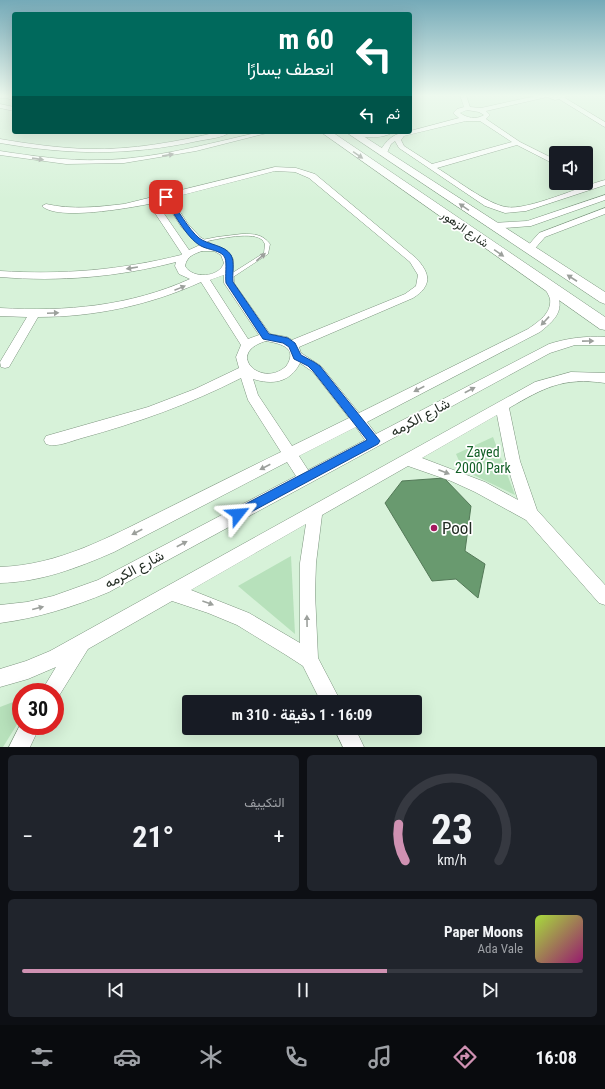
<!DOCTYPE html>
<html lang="ar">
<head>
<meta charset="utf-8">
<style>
	body { margin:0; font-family:"Roboto Condensed",Vazirmatn,sans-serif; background:#20242c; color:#f1f3f6; direction:rtl; height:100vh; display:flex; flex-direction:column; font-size:15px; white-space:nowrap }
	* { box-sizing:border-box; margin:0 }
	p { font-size:13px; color:#9ea1a6 }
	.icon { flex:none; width:22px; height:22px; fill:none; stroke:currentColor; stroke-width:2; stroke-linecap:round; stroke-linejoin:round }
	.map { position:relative; height:747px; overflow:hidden; direction:ltr }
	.sheet { display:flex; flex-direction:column; gap:8px; padding:8px; background:#0d0f14; flex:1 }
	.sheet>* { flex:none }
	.top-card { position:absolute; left:12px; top:12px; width:400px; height:122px; border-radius:4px; box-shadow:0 4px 16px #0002; direction:rtl; background:#00695c; color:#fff; overflow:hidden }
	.tools { position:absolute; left:549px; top:146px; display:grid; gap:8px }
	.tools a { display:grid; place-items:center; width:44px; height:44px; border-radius:4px; background:#171b24; box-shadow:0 4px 16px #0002; font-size:20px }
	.speed { position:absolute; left:12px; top:683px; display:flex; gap:8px; font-size:20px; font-weight:700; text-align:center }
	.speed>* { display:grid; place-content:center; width:52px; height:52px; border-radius:50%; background:#171b24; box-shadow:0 4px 16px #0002; line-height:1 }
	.speed .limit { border:6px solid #d22; background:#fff; color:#111 }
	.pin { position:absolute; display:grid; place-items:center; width:34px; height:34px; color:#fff; margin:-17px; border-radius:8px; box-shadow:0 2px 6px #0006 }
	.me { position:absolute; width:44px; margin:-22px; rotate:62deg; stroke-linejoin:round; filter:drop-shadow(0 0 3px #0008) }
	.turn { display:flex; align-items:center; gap:14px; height:84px; padding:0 12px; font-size:18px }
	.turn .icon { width:52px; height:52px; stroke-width:2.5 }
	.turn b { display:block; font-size:28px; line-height:34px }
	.then { display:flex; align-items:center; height:38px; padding:0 12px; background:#0003; gap:8px; font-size:15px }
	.big { font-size:30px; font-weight:700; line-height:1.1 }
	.sheet .tile { flex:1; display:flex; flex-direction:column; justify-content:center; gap:6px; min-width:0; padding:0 14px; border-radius:6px; background:#20242c }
	.sheet .dial { align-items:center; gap:0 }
	.dial svg { height:104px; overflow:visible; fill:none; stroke:#363941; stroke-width:7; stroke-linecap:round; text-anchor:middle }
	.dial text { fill:#f1f3f6; stroke:none }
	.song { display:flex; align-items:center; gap:12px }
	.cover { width:48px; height:48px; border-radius:6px; background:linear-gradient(135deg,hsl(80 70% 55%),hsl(320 70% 35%)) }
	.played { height:4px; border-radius:2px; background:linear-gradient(90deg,#cf91b2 65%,#363941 65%) }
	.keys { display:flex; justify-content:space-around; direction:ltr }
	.heat { display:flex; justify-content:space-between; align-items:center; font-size:22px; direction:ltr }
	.sheet .tiles { flex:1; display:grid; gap:8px; grid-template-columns:1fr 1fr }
	.tile:last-child { grid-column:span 2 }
	.trip { position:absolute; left:182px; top:695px; width:240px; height:40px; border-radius:4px; background:#171b24; box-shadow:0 4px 16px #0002; font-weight:700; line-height:40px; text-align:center; direction:rtl }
	.menu { display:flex; height:64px; justify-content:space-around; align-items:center; background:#090b0e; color:#9ea1a6 }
	.menu .icon { width:28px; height:28px }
	.menu .current { color:#cf91b2 }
	.menu b { font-size:18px; color:#f1f3f6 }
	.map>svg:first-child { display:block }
	.green { fill:#b7e1bb }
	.water { fill:#699a6f; stroke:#547958 }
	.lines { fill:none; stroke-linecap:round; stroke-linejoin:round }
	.lane-casing { stroke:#7d957f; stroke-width:1 }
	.street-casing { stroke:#7d957f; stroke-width:1 }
	.secondary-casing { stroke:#7d957f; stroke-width:1 }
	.lane { fill:#fff; fill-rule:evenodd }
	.street { fill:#fff; fill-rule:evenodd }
	.secondary { fill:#fff; fill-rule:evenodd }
	.oneway { fill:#9ca09c }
	.route { fill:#1a73e8; stroke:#114b97 }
	.poi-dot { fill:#a5195e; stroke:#fff; stroke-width:1.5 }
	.labels { text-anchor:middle; stroke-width:3.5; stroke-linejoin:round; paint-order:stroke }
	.far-street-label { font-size:12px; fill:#222c23; stroke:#fff }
	.street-label { font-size:14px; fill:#222c23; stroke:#fff }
	.park-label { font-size:14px; fill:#146028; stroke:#fff }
	.near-poi-label { font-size:17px; fill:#222c23; stroke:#fff; text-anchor:start }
</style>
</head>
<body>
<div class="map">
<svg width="605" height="747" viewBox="0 0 605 747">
	<rect width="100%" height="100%" fill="#d7f2d9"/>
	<g class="green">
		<polygon points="493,437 515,495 463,470 456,454"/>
		<polygon points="291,556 295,634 238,586"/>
		<polygon points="21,699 21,718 3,747 0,747 0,707"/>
	</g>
	<polygon class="water" points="444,478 471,506 465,551 485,564 478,598 456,579 432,581 385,503 402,481"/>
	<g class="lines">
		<g class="lane-casing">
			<path id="lane" d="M242,234C255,234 262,234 270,244L268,254L230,279H226V277L264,253L265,244C264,243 263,240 261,239C250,231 212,240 199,243L197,242V241L217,237Z"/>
		</g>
		<g class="street-casing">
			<g id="street">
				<polygon points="0,95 10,95 14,97 14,101 7,98 0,98"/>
				<path d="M460,95H466L470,107L481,108L540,95L556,96L567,95L565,98L605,122V127L603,126L559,99L555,100L547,97L486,111L490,115L486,119L520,142L556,160V165L517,145L437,168C454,178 487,204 506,207C527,211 581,186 605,180V185L526,211L505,213L485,206L399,148L395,141L391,144L386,155H380L379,153C386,140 394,132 410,132V131L459,118L453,113L457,109L464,107ZM467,110L479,112L484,115C476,120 467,118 460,113ZM466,121H480L512,142L432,164L404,146L401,140L404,136Z"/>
				<polygon points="0,104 14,107 14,111 0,108"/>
				<path d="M218,132H230C223,138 208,139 198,141C128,156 70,155 0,143V139C29,144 59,148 88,149C132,150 176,142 218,132Z"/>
				<path d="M260,132H271L196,151L124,163L66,164L0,155V151C33,156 66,161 100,160C154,159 207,144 260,132Z"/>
				<path d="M355,132H393C384,139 364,138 353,135L352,134Z"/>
				<path d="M275,167L296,168L315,174L416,258C431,274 432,286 413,298L299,347L301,353L321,366L359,413L528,329C538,322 552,313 550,299C549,295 546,291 544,287L545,285H553C566,307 559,317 540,332L367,422L376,434L549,344C568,338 585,336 605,337V345H575L550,353L109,592C73,607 38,618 0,623V605L27,602L53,596L98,580L296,476L287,462L114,552C77,568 41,582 0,583V567C59,565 109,537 160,512C200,492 240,472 281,452L248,400L241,378C190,404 137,423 82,438C71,441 56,448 46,444L44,440L46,436L148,407L195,389L239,368L236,357L241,345L201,282C150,305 95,317 38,317L9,367L5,368L1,367L0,362L27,317L0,316V308C66,312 130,306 190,279L179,274L175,266L176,262C118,277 60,282 0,277V271C62,275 121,270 181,255L182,254L149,204C128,208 57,221 42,206L46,204C72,210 98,207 124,204ZM275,171L295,172L309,178L410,262L418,275L416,286L405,294L292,340L287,337L270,334L234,283L233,259L230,254L224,249L215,246L200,237L188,224L171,198ZM164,200L182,228L200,245L189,250L156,202ZM202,251H214L221,255L224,263C219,278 192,279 185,266C187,256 194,254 202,251ZM224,275V283L259,335L248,339L210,280ZM266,341C275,343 293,345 290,358C289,362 287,366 284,368C260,387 225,353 266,341ZM300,363L313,372L349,418L292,446L258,395L253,379C272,385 290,383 300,363ZM356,427L365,440L308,470L299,456Z"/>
				<polygon points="605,195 605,200 531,226 492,229 488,226 492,223 527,221"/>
				<polygon points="605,208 605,214 545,237 532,252 526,252 524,250 539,233"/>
				<path d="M571,372L605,373V383C562,377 544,388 509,408L520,461L537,510L605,585V605L599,603L526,520L475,492L451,481L408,466L322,515L316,563L315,593L318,658L341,702H321L303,666L286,655L237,625L208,613L172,601L88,649L57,699H55V692H41L56,667L28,679L0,687V669L26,661L50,651L535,382ZM497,415L506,461L518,500L485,482L422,458ZM306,524L300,563V643L249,613L191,590Z"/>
				<polygon points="21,723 21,726 40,726 30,747 9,747"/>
				<polygon points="334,728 355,728 364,747 343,747"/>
			</g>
		</g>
		<g class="secondary-casing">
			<g id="secondary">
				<polygon points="321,132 332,132 605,317 605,330 600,329"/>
				<polygon points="346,132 357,132 605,292 605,304 600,302"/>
			</g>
		</g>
		<use href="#lane" class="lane"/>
		<use href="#street" class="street"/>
		<use href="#secondary" class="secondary"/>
	</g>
	<defs><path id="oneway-solid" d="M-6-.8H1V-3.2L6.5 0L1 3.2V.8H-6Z"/></defs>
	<g class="oneway">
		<use href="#oneway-solid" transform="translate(168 155) rotate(-11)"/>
		<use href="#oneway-solid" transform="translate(358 155) rotate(35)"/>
		<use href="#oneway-solid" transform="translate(38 159) rotate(8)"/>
		<use href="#oneway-solid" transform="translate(464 207) rotate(-146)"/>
		<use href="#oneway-solid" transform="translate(499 253) rotate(35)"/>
		<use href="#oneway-solid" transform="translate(261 257) rotate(-40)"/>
		<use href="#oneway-solid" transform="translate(132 268) rotate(171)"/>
		<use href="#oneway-solid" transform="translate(572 278) rotate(-147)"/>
		<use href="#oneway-solid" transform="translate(180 288) rotate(-22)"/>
		<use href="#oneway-solid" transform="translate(53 313) rotate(-2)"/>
		<use href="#oneway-solid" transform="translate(545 321) rotate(133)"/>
		<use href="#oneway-solid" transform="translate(588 341) rotate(-1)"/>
		<use href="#oneway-solid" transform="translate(419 389) rotate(153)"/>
		<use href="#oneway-solid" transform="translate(470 390) rotate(-28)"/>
		<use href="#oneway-solid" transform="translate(265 467) rotate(153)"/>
		<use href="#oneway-solid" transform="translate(444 472) rotate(21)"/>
		<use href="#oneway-solid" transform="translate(137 532) rotate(153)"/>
		<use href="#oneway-solid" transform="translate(182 544) rotate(-28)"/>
		<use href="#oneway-solid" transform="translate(208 603) rotate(20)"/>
		<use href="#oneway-solid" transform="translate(38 608) rotate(-14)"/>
		<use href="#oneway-solid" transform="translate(307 621) rotate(-91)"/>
	</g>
	<linearGradient id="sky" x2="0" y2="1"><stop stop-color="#75aab8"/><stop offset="0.48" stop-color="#edf9ee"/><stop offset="1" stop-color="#edf9ee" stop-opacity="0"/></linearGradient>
	<rect width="605" height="199" fill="url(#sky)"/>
	<path class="route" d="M164,196H168C176,207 189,230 199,238C208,245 225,245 231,255C235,262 232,274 233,282L269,334L288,338L295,343L301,355L314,362L320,366L380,441L378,444L238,519L234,518L232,514L234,510L367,440L313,371L308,366L294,359L289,347L283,343L263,339L226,283C225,276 227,263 225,258C222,250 208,250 201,246C186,238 173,211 163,197Z"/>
	<circle class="poi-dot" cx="434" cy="528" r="4"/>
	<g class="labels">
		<g class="far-street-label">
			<text transform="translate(465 229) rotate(35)" y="4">شارع الزهور</text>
		</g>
		<g class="street-label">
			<text transform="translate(420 417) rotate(-28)" y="5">شارع الكرمه</text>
			<text transform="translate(134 569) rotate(-28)" y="5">شارع الكرمه</text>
		</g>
		<g class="park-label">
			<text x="483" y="457">Zayed<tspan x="483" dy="16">2000 Park</tspan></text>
		</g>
		<g class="near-poi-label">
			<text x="442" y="534">Pool</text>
		</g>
	</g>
</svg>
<div class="tools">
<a><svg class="icon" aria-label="sound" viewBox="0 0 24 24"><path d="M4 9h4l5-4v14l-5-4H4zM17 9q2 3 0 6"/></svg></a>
</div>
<div class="speed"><div class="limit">30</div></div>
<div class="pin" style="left:166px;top:197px;background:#d93025"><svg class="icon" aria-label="arrive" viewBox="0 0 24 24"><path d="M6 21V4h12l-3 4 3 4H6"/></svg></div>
<svg class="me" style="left:238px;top:514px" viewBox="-20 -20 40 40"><path d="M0-17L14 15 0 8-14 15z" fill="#1a73e8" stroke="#fff" stroke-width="4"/></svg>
<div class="trip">16:09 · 1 دقيقة · 310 m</div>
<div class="top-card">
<div class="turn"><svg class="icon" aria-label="left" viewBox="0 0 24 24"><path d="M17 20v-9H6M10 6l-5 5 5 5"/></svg><div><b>60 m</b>انعطف يسارًا</div></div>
<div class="then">ثم<svg class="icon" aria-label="left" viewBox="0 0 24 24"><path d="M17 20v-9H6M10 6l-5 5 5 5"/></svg></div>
</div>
</div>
<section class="sheet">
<div class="tiles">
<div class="tile dial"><svg viewBox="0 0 100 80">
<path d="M14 69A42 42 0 1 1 86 69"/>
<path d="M14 69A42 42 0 0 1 9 41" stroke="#cf91b2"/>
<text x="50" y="56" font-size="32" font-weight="700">23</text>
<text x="50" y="72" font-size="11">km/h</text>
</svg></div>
<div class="tile"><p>التكييف</p>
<div class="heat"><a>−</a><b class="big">21°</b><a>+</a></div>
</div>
<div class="tile">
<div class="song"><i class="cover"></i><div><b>Paper Moons</b><p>Ada Vale</p></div></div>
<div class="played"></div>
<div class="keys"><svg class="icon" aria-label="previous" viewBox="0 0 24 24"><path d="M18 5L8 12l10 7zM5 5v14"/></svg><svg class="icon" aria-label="pause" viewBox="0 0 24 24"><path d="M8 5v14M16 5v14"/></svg><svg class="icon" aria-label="next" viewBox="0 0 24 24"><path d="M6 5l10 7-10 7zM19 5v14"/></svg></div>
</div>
</div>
</section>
<nav class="menu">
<b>16:08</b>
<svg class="icon current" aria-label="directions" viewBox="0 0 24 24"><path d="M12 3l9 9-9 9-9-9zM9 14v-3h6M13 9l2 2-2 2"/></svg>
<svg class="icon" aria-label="music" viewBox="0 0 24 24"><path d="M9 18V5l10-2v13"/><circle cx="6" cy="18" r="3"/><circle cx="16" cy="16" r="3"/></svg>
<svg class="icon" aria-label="phone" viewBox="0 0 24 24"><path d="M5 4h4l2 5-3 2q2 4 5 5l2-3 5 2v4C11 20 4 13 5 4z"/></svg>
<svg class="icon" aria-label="climate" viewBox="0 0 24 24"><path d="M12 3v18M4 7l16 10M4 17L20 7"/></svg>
<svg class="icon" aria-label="car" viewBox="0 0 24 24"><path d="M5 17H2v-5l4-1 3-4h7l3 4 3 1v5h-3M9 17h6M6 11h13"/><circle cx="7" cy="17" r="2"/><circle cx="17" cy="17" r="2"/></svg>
<svg class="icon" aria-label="filters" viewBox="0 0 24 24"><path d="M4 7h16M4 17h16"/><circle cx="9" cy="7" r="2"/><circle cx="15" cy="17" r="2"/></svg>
</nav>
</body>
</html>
